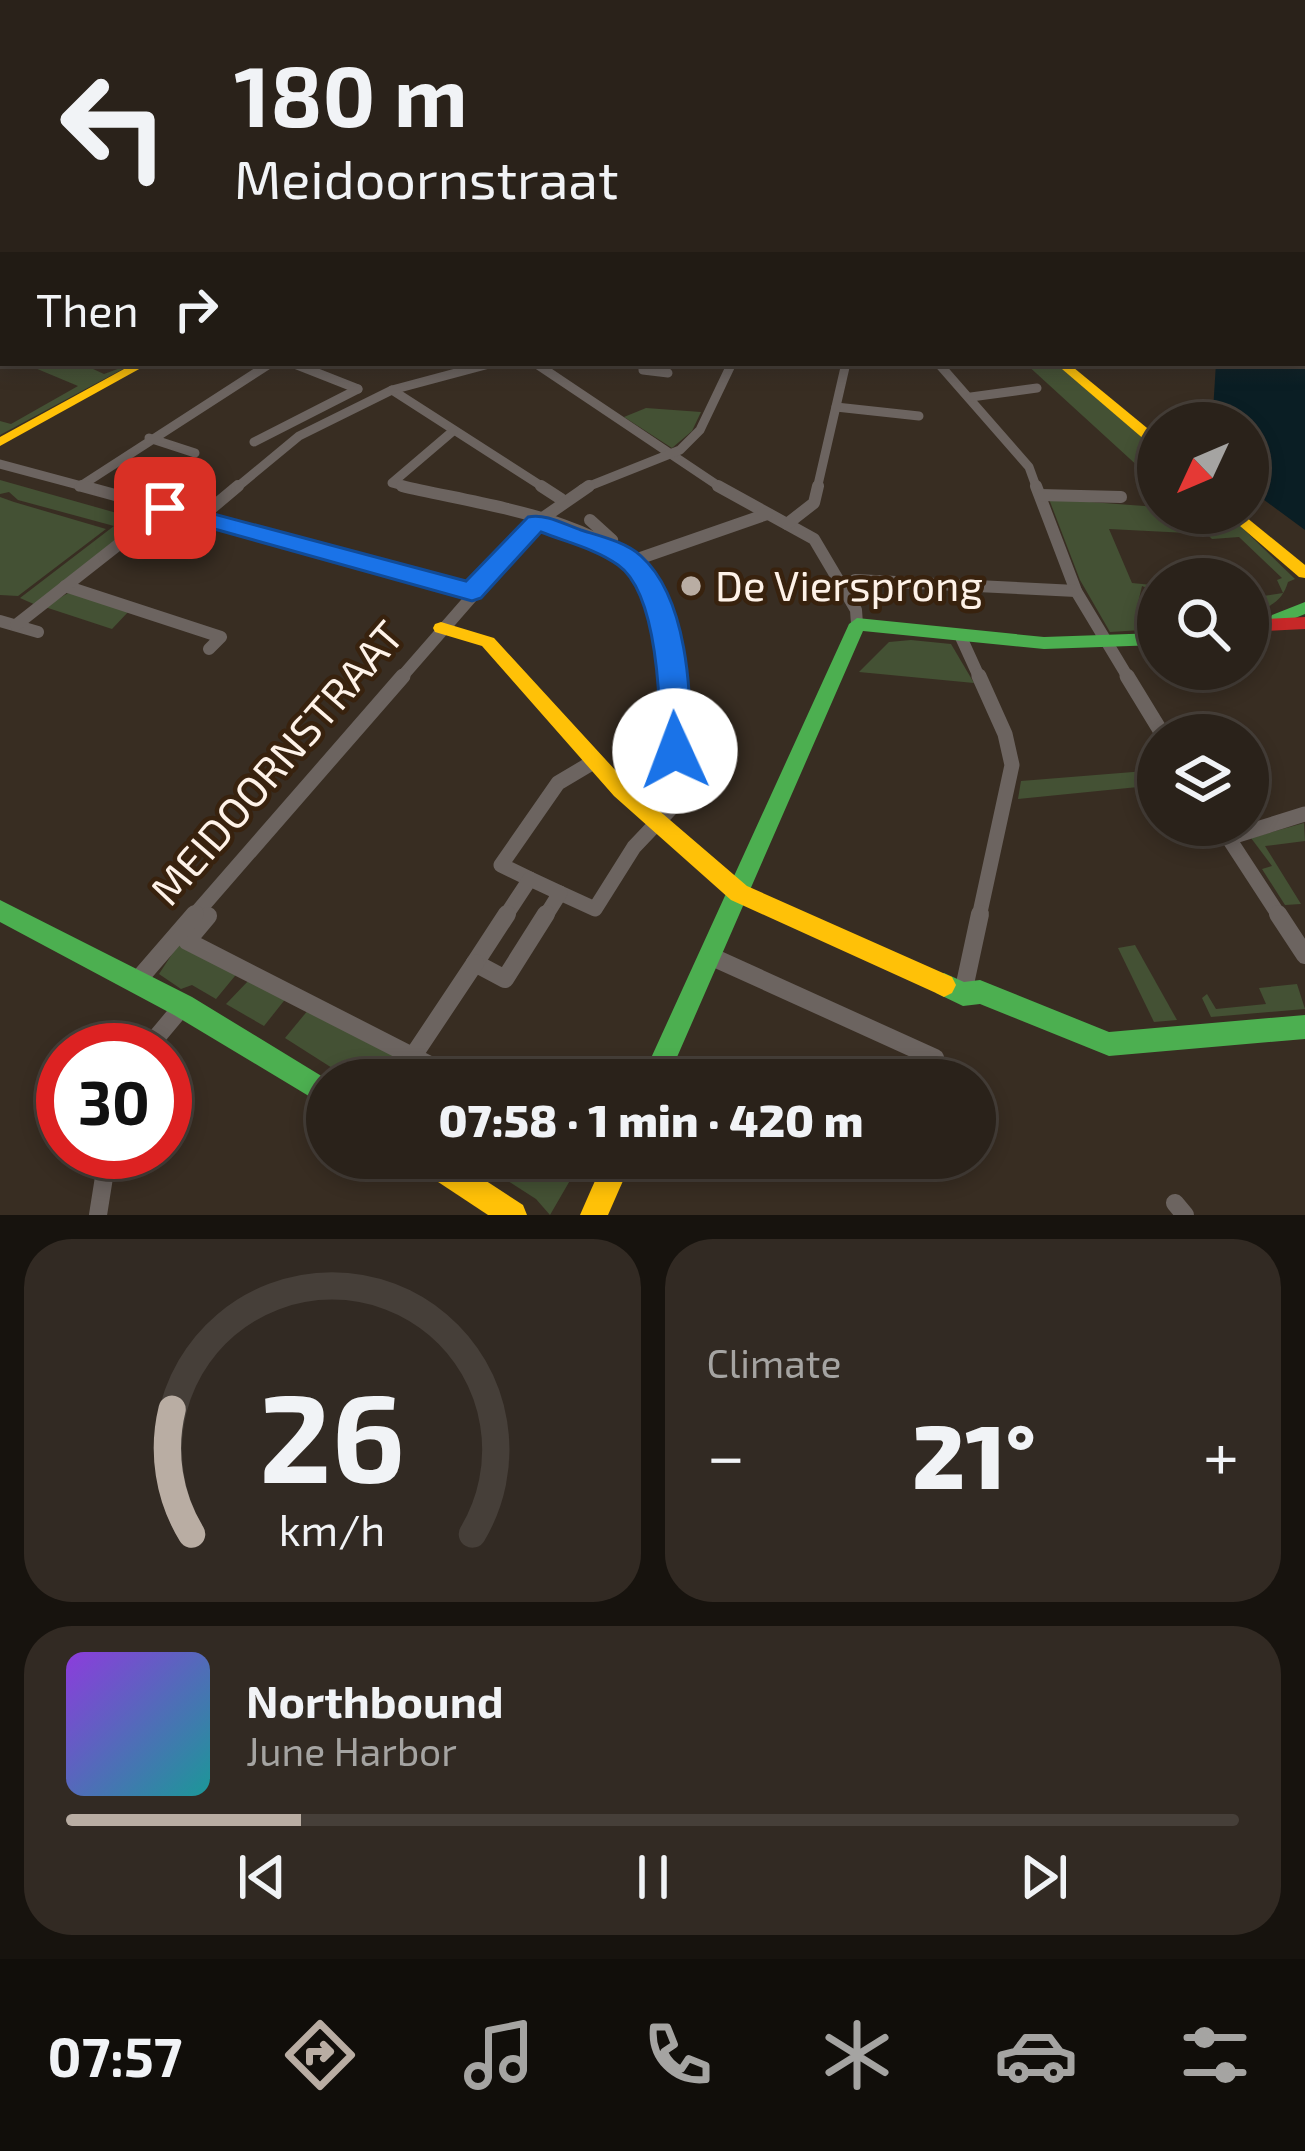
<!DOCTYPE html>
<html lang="en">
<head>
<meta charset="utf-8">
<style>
	body { margin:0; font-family:"Exo 2",sans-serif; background:#322a23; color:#f1f3f6; height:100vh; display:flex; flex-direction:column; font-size:45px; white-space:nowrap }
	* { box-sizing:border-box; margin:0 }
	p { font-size:39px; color:#a5a4a2 }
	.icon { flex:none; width:66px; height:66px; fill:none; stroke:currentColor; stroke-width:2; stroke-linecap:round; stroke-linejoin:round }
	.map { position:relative; height:1215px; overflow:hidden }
	.drawer { display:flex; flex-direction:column; gap:24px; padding:24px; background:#17130e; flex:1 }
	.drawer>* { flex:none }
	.guide { position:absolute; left:0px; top:0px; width:1305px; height:366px; box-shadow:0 6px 18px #0003,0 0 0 3px #463f39; background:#2a221a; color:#f1f3f6; overflow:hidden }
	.needle { width:78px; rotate:226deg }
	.controls { position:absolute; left:1137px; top:402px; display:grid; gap:24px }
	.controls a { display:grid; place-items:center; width:132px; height:132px; border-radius:50%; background:#2a221a; box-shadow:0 6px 18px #0003,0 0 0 3px #463f39; font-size:60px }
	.speed { position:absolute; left:36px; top:1023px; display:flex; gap:24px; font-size:60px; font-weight:700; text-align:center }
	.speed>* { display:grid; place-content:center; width:156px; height:156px; border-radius:50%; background:#2a221a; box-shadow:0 6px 18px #0003,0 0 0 3px #463f39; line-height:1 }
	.speed .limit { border:18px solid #d22; background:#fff; color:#111 }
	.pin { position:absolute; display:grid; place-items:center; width:102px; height:102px; color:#fff; margin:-51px; border-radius:24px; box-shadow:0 6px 18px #0006 }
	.me { position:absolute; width:132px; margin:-66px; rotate:358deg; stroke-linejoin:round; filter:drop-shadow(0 0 9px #0008) }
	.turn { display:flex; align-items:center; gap:42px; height:252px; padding:0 36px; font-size:54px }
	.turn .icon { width:156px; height:156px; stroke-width:2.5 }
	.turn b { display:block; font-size:84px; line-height:102px }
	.then { display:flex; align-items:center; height:114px; padding:0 36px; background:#0003; gap:24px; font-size:45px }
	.big { font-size:90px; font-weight:800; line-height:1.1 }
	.drawer .tile { flex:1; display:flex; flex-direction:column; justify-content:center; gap:18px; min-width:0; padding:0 42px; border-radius:48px; background:#322a23 }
	.drawer .dial { align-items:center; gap:0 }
	.dial svg { height:312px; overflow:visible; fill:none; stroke:#463f39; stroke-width:7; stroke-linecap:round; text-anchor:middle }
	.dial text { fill:#f1f3f6; stroke:none }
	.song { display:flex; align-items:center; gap:36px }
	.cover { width:144px; height:144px; border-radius:18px; background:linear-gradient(135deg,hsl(270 70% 55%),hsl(180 70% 35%)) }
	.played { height:12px; border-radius:6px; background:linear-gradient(90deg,#b9ada3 20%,#463f39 20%) }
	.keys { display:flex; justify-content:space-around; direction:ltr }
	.heat { display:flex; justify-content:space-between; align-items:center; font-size:66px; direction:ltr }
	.drawer .tiles { flex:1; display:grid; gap:24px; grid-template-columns:1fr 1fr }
	.tile:last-child { grid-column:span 2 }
	.trip { position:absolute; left:306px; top:1059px; width:690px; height:120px; border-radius:60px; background:#2a221a; box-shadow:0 6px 18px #0003,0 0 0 3px #463f39; font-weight:800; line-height:120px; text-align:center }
	.tabs { display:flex; height:192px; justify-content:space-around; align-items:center; background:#110e0a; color:#a5a4a2 }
	.tabs .icon { width:84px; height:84px }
	.tabs .selected { color:#b9ada3 }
	.tabs b { font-size:54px; color:#f1f3f6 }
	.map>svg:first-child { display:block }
	.green { fill:#445134 }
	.water { fill:#0a1e24 }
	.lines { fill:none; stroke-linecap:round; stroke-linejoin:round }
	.street-far3 { stroke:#6c6460; stroke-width:9 }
	.street-far2 { stroke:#6c6460; stroke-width:12 }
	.street-far1 { stroke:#6c6460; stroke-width:15 }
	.street { stroke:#6c6460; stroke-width:18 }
	.fast { fill:#4caf50; fill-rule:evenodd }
	.slow { fill:#ffc107; fill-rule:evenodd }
	.jam { fill:#c62828; fill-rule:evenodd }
	.route { fill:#1a73e8; stroke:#114b97; stroke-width:3 }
	.poi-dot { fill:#b9ada3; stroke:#38220e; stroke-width:4.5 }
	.labels { text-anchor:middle; stroke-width:9; stroke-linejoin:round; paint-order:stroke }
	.poi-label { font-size:42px; fill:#fef2e8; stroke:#38220e; text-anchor:start }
	.street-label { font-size:42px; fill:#fef2e8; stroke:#38220e }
</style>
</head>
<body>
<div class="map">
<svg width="1305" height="1215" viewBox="0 0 1305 1215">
	<rect width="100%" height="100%" fill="#382d22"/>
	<g class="green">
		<polygon points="23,363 80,363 104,374 134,363 0,435 0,421 11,424 78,386"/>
		<polygon points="1025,363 1056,363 1158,449 1158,499 1141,469"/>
		<polygon points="646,408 701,412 692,431 672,448 624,417"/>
		<polygon points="0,480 138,519 134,522 143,520 36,605 20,598 114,526 18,500 9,492 0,494"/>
		<polygon points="0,497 14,502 106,529 18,596 0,595"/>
		<path d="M1049,499L1158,507V513H1227L1295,579L1288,582C1284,596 1275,606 1260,609L1256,597L1283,593L1277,580L1282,578L1239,537L1212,539L1207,534L1109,529L1132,583L1152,585V590L1142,586L1138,603L1149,623L1158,622V629L1110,632L1080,580Z"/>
		<polygon points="68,593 72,594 129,611 112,629 45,607"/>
		<polygon points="911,640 951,644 974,683 859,672 889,642"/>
		<polygon points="1158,770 1158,785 1018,799 1021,781"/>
		<polygon points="1304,823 1305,841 1265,846 1301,904 1285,905 1262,869 1272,866 1251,838"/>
		<polygon points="180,942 239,971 216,999 192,985 181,989 159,974"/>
		<polygon points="1135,945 1177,1020 1154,1022 1118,948"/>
		<polygon points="251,978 287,997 264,1026 226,1004"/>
		<polygon points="1297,984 1305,1009 1211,1017 1202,998 1207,994 1216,1009 1266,1004 1259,988"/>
		<polygon points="309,1009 405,1058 391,1080 351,1080 285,1038"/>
		<polygon points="472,1158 583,1158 550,1215 536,1199"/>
	</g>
	<polygon class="water" points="1302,242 1305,247 1305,530 1248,488 1248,423 1204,418 1213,411 1216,363 1302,363"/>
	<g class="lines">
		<g class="street-far3">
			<polyline points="292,363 358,389"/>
			<polyline points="535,363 723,489"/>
			<polyline points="643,363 643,370 668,373"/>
			<polyline points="938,363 1029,467 1037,489"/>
			<polyline points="392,390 546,489"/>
			<polyline points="971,397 1037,388"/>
			<polyline points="836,407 919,416"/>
			<polyline points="149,438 195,453"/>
			<polyline points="254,442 358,389"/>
			<polyline points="0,464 93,489"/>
			<polyline points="79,487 271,363"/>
			<polyline points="235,489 299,436 392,390 493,363"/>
			<polyline points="414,489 392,483 453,431"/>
			<polyline points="582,489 680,450 700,430 732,363"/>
			<polyline points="817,489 846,363"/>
		</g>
		<g class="street-far2">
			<polyline points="82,486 472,592"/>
			<path d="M402,486C469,503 609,518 647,581C665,610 670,646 672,679"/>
			<polyline points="541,486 561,499"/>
			<polyline points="718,486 814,539 856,610 857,624"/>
			<polyline points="1036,486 1076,591 1129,679"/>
			<polyline points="1040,495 1121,497"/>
			<polyline points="201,517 238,486"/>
			<polyline points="590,520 612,540 607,548"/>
			<polyline points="787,524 814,503 818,486"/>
			<polyline points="632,561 767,514"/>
			<polyline points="855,580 1076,591"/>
			<polyline points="65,586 221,637 209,649"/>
			<polyline points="0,621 38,632"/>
			<polyline points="16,625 165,508"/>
			<polyline points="960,635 980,679"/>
			<polyline points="400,679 537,522 589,486"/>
		</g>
		<g class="street-far1">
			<polyline points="979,676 1005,734 1012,765 979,917"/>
			<polyline points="1127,676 1163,735"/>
			<polyline points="1220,825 1280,917"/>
			<polyline points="1228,838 1305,814"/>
			<polyline points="530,879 501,865 558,783 595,761"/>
			<polyline points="560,893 595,909 634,847 675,804 672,676"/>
			<polyline points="193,917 403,676"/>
			<polyline points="505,917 530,879 560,893 545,917"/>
		</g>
		<g class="street">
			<polyline points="1278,914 1305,955"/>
			<polyline points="208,916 187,941 459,1080"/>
			<polyline points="710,956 935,1058"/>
			<polyline points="475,963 505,979 546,914"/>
			<polyline points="475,963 507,914"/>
			<polyline points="137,981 195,914"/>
			<polyline points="963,993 980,914"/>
			<polyline points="146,1050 182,1007"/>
			<polyline points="397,1080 475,963"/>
			<polyline points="1175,1203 1185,1215"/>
			<polyline points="98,1215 108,1152"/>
		</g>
		<g class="fast">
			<polygon points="1305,602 1305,614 1278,625 1270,619 1272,615"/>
			<polygon points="857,618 1044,637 1158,633 1158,645 1044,649 863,631 667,1080 641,1080 849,624"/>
			<polygon points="0,900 192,997 328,1080 327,1107 174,1015 0,922"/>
			<polygon points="944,973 964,982 980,980 1109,1032 1305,1015 1305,1039 1109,1056 980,1004 963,1006 936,993 932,985 936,977"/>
		</g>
		<g class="slow">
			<polygon points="135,363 150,363 0,446 0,437"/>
			<polygon points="1055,363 1068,363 1158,437 1158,448 1153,447"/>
			<polygon points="1225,513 1241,513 1305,565 1305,578 1299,577"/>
			<polygon points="441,622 494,638 628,784 747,886 952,977 956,985 952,993 944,997 936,993 731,900 614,796 482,646 435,632 433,628 435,624"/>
			<polygon points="413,1158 451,1158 523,1205 527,1215 488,1215 417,1168"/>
			<polygon points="605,1158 633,1158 608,1215 580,1215"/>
		</g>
		<polygon class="jam" points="1305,617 1305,629 1248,632 1248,620"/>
	</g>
	<linearGradient id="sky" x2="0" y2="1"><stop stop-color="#1f1913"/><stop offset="0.56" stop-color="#4d4c4f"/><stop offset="1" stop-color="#4d4c4f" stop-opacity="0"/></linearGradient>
	<rect width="1305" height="386" fill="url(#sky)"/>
	<path class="route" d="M165,501L466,581L528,517C545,513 564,524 581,530C600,536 626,542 641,556C688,598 691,693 691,751L675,764L659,751C661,705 658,593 618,565C596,549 566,542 541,532L481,598L472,601L157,513V503Z"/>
	<circle class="poi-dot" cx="691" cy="586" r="12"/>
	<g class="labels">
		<g class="poi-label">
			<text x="715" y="601">De Viersprong</text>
		</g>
		<g class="street-label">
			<text transform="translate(277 763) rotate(-49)" y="15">MEIDOORNSTRAAT</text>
		</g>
	</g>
</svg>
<div class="controls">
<a><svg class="needle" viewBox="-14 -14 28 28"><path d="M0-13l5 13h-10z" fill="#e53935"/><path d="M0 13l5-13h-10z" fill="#a5a4a2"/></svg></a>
<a><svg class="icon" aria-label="search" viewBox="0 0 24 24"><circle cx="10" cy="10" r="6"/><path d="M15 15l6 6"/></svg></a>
<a><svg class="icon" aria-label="layers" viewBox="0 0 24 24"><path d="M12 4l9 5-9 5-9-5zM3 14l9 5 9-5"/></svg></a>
</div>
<div class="speed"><div class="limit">30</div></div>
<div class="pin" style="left:165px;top:508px;background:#d93025"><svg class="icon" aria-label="arrive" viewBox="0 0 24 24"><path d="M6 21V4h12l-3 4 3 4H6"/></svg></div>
<svg class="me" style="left:675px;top:751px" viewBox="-20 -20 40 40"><circle r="19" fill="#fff"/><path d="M0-13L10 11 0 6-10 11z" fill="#1a73e8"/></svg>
<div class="trip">07:58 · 1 min · 420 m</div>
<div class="guide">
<div class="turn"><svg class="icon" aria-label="left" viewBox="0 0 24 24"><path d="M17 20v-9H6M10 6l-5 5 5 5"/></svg><div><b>180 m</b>Meidoornstraat</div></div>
<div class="then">Then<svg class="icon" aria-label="right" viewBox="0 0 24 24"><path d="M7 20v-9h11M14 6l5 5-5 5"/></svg></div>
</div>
</div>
<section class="drawer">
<div class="tiles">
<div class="tile dial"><svg viewBox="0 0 100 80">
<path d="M14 69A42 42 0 1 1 86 69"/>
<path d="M14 69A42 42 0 0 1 9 37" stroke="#b9ada3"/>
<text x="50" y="56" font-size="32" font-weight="700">26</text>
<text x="50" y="72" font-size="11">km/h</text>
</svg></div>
<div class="tile"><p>Climate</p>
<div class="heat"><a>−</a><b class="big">21°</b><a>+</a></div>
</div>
<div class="tile">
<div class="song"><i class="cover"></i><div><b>Northbound</b><p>June Harbor</p></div></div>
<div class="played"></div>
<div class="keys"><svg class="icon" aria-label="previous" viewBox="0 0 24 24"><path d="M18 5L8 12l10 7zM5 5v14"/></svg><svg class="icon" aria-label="pause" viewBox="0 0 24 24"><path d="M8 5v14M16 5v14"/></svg><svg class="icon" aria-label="next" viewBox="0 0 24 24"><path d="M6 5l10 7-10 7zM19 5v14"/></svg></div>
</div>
</div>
</section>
<nav class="tabs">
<b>07:57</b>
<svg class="icon selected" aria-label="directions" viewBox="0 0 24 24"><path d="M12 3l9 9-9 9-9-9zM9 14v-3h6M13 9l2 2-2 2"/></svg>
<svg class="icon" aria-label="music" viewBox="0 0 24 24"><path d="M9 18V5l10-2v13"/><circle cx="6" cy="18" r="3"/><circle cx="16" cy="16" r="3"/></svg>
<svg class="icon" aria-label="phone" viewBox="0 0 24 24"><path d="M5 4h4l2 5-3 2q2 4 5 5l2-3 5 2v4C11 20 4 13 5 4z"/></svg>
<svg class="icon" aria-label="climate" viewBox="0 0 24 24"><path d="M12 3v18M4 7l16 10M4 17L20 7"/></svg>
<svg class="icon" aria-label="car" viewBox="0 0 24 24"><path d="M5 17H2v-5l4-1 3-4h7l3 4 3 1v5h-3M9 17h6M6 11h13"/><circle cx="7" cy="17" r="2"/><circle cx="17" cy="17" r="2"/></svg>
<svg class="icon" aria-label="filters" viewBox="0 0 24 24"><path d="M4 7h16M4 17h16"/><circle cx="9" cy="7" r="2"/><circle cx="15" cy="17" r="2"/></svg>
</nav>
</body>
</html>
